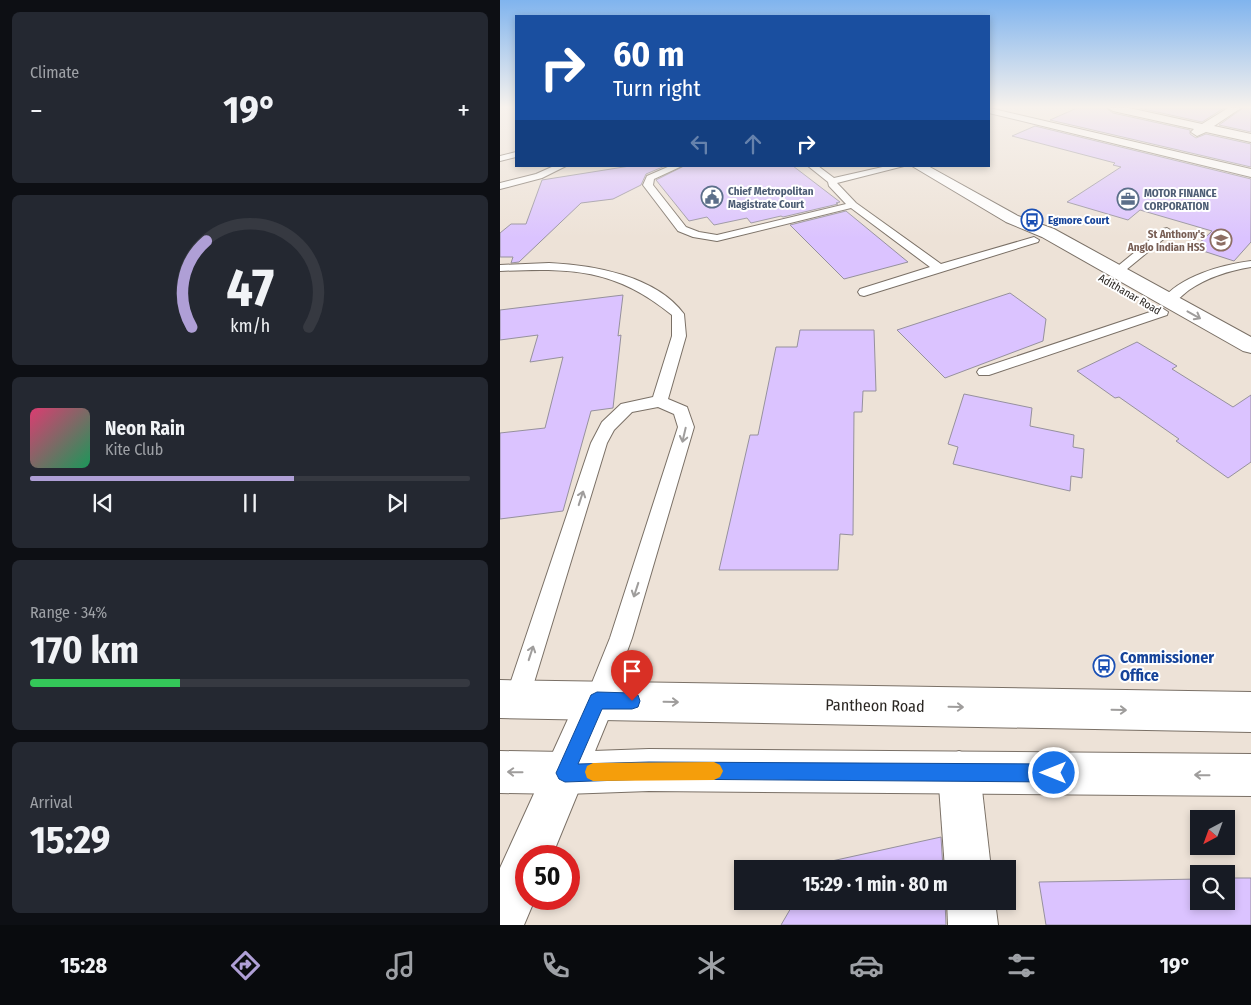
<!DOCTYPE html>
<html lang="en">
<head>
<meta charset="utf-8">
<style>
	body { margin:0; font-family:"Fira Sans Condensed",sans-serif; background:#242831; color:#f1f3f6; height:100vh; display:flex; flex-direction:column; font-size:19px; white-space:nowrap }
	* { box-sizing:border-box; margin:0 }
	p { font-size:16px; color:#9ea1a6 }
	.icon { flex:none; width:28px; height:28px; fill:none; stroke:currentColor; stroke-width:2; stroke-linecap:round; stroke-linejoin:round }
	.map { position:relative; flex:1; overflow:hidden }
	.side { display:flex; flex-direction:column; gap:12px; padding:12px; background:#0d0f14; width:500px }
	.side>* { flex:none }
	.guide { position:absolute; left:15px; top:15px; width:475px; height:152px; border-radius:0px; box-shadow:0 2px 8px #0003; background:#1a4fa0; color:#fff; overflow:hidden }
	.needle { width:32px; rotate:221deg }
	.buttons { position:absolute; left:690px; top:810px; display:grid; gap:10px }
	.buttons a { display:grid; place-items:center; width:45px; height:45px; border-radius:0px; background:#171b24; box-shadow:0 2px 8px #0003; font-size:25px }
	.speed { position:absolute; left:15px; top:845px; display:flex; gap:10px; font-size:25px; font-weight:700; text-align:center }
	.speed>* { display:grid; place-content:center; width:65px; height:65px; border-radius:50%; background:#171b24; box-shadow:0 2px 8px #0003; line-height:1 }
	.speed .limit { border:8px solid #d22; background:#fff; color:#111 }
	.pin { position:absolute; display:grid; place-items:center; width:42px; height:42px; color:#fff; margin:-51px -21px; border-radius:50% 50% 50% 0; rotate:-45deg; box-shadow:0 0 5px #0007 }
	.pin .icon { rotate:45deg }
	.me { position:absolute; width:55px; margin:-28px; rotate:270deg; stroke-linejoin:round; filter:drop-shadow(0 0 4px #0008) }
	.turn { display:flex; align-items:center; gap:18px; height:105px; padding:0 15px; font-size:22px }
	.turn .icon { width:65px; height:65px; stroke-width:2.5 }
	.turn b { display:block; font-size:35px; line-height:42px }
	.lanes { display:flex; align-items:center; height:48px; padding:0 15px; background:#0003; justify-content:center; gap:25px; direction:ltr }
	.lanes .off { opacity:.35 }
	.big { font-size:38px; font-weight:700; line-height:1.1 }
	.side .widget { flex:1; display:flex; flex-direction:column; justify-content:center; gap:8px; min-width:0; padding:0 18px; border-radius:8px; background:#242831 }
	.side .dial { align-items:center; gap:0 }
	.dial svg { height:130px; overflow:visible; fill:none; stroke:#363941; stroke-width:7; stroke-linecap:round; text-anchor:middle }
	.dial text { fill:#f1f3f6; stroke:none }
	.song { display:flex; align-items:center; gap:15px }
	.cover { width:60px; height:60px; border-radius:8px; background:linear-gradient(135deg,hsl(340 70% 55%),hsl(150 70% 35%)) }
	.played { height:5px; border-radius:2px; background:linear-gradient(90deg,#af9fd6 60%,#363941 60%) }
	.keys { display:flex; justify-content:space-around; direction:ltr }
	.heat { display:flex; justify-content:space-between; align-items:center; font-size:28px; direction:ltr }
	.charge { height:8px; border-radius:4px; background:linear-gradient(90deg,#34c759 34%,#363941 0) }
	.trip { position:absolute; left:234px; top:860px; width:282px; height:50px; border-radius:0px; background:#171b24; box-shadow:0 2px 8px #0003; font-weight:700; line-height:50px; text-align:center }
	.tab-bar { display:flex; height:80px; justify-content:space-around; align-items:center; background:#090b0e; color:#9ea1a6 }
	.tab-bar .icon { width:35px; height:35px }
	.tab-bar .selected { color:#af9fd6 }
	.tab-bar b { font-size:22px; color:#f1f3f6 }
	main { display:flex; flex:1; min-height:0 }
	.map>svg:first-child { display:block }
	.building { fill:#dbc3ff; stroke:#96919d }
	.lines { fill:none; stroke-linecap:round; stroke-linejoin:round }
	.lane-casing { stroke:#7a7066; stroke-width:2 }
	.street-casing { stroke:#7a7066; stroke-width:2 }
	.secondary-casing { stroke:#7a7066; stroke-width:2 }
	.lane { fill:#fff; fill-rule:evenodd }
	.street { fill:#fff; fill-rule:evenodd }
	.secondary { fill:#fff; fill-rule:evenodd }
	.oneway { stroke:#9f9d9c }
	.route { fill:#1a73e8; stroke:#114b97 }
	.slow { fill:#f59e0b }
	.labels { text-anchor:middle; stroke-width:4; stroke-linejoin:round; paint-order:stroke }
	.far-service-label { font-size:11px; font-weight:bold; fill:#4e5e75; stroke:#fff; text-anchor:start }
	.far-transit-label { font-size:11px; font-weight:bold; fill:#164399; stroke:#fff; text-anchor:start }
	.far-education-label { font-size:11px; font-weight:bold; fill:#785e54; stroke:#fff; text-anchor:end }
	.far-street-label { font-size:11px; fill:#2a2622; stroke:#fff }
	.near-transit-label { font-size:16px; font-weight:bold; fill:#164399; stroke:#fff; text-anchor:start }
	.near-street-label { font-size:16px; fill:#2a2622; stroke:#fff }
</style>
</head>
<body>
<main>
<section class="side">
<div class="widget"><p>Climate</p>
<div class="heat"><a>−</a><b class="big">19°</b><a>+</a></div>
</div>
<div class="widget dial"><svg viewBox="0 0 100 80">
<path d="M14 69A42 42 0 1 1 86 69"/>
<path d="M14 69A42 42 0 0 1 23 16" stroke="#af9fd6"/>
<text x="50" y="56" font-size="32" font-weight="700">47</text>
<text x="50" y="72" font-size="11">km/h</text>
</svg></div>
<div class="widget">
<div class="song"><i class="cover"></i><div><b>Neon Rain</b><p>Kite Club</p></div></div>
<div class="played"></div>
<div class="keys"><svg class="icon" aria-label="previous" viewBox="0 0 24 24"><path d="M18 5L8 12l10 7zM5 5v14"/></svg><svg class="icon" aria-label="pause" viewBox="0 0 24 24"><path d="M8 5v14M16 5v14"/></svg><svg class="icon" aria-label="next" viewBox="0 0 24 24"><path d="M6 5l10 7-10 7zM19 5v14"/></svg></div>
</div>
<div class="widget"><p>Range · 34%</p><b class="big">170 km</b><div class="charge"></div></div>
<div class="widget"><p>Arrival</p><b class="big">15:29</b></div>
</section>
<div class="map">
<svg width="751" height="925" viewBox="0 0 751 925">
	<rect width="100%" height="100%" fill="#ede2d7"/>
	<g class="building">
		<polygon points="577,108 606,108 613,113 690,130 690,134 696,138 706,134 751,144 751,167 550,120"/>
		<polygon points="639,108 724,108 702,122"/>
		<polygon points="743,108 751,108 751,132 719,125"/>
		<polygon points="535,126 751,179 751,242 734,261 694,248 712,231 640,210 628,220 567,202 621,167 613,165 615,163 512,136"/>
		<polygon points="130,166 165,166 146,174 141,185 113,199 81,203 19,262 11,263 13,257 0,257 0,233 11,224 26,224 42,180"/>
		<polygon points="184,166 293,166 340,202 336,203 338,204 283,217 281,216 251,223 247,218 214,225 207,217 189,221 156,180"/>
		<polygon points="346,211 408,262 344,279 290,225"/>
		<polygon points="510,293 546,319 543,341 445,378 397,330"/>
		<polygon points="123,295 118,336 121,335 113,408 91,411 63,511 0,519 0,433 45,428 63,357 30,362 38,335 0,340 0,310"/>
		<polygon points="300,330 374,330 376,391 363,391 362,412 354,412 353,535 340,534 338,570 219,570 250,435 258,435 276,347 297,347"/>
		<polygon points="637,342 677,366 672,369 733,407 751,395 751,462 728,478 676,441 679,439 619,397 615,398 577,371"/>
		<polygon points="464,394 532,408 530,426 574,435 573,447 584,449 582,478 571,476 570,491 453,464 458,447 448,444"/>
		<polygon points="441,837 443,869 315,869 318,864"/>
		<polygon points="726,878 751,878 751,925 546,925 539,882 699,879 699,901 726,901"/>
		<polygon points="295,901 445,901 446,925 281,925"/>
	</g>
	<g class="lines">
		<g class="lane-casing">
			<g id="lane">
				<polygon points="16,152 16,157 0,161 0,156"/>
				<polygon points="54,166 66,166 42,178 0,189 0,183 36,174"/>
				<polygon points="170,166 182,166 154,179 153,185 186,227 199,232 217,235 346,204 329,186 328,182 308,166 318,166 334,178 387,166 404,166 337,183 356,203 441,264 534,237 539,240 538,242 364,296 360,295 358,292 360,289 430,267 351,208 217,241 193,237 178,231 143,185 147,176"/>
				<polygon points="667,228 672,231 671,233 621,274 613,274 611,272 613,270 663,229"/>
				<path d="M751,261V267C728,271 708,277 689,290C681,296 673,306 663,304L661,301C680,276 721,265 751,261Z"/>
				<path d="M49,263C94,265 156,276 184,314L186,336L168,399L187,407L194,427L132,638L106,709L97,712L88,709L85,700L110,638L178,427L174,414L158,407L132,412L114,430L107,443L29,699L26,708L17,711L8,708L5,699L91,443L102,422L121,404L153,397L172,336V315C115,268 70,268 0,271V265Z"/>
				<polygon points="662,308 668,312 667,315 489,375 479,375 477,372 479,369"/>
			</g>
		</g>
		<g class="street-casing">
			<g id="street">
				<polygon points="489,108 751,169 751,177 489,113"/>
				<polygon points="608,108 629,108 702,124 728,108 741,108 714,126 751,134 751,142 706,132 697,136 691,132 694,129 613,111"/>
				<polygon points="97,681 111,686 116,700 52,856 26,856 26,899 35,899 24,925 0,925 0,868 83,686"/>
				<polygon points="459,751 474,757 480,772 491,869 445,869 438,772 444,757"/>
				<polygon points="447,901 495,901 498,925 448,925"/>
			</g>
		</g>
		<g class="secondary-casing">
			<g id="secondary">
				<polygon points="412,166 428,166 518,216 554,229 751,337 751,353 743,351 542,237 506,222"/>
				<polygon points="0,680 751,692 751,732 0,718"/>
				<polygon points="149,749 751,754 751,796 149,791 65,794 0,793 0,751 65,752"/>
			</g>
		</g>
		<use href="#lane" class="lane"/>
		<use href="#street" class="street"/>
		<use href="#secondary" class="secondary"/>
	</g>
	<defs><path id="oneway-shaft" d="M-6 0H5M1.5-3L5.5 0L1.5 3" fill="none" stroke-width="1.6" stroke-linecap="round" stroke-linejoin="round" transform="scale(1.25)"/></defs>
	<g class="oneway">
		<use href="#oneway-shaft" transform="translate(694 315) rotate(29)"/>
		<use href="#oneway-shaft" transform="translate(184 435) rotate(103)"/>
		<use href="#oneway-shaft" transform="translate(81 498) rotate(-72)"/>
		<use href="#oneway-shaft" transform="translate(136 590) rotate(108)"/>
		<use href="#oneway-shaft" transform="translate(31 653) rotate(-72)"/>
		<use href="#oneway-shaft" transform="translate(171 702) rotate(1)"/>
		<use href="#oneway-shaft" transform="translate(456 707) rotate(1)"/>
		<use href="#oneway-shaft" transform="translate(619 710) rotate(1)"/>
		<use href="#oneway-shaft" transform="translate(15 772) rotate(-179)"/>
		<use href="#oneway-shaft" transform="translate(702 775) rotate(-179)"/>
	</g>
	<linearGradient id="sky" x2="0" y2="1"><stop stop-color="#80b4ee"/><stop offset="0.45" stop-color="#f7f2ed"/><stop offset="1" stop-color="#f7f2ed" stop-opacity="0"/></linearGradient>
	<rect width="751" height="238" fill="url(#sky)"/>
	<polygon class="route" points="97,692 132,693 138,695 140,701 138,707 132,709 102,709 78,764 149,762 554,764 560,767 563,773 560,779 554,782 149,779 65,782 59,779 56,773 91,695"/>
	<polygon class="slow" points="214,762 220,765 223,771 220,777 214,780 93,781 87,778 85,772 87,766 93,763"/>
	<defs>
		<g id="civic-ring" transform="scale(1.125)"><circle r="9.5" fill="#fff" stroke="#5c6f8a" stroke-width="1.5"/><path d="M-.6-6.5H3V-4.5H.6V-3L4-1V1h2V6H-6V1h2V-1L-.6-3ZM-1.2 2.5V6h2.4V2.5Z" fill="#5c6f8a"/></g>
		<g id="office-ring" transform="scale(1.125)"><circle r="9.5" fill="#fff" stroke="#5c6f8a" stroke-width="1.5"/><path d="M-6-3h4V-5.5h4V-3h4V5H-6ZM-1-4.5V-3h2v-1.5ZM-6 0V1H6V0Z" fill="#5c6f8a"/></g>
		<g id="bus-ring" transform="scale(1.125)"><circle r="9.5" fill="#fff" stroke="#1a4fb4" stroke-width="1.5"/><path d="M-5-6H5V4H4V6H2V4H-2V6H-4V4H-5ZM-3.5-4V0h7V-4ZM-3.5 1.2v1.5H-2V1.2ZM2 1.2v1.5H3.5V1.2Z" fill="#1a4fb4"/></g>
		<g id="school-ring" transform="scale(1.125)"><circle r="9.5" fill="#fff" stroke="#8d6e63" stroke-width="1.5"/><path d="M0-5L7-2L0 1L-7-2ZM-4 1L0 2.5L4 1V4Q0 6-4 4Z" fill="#8d6e63"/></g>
	</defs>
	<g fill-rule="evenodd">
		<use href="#civic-ring" x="212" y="197"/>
		<use href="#office-ring" x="628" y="199"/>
		<use href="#bus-ring" x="532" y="220"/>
		<use href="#school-ring" x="721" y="240"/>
		<use href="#bus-ring" x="604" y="666"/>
	</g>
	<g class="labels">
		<g class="far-service-label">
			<text x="228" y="195">Chief Metropolitan<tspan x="228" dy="13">Magistrate Court</tspan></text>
			<text x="644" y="197">MOTOR FINANCE<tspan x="644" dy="13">CORPORATION</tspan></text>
		</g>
		<g class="far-transit-label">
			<text x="548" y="224">Egmore Court</text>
		</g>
		<g class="far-education-label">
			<text x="705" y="238">St Anthony's<tspan x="705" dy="13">Anglo Indian HSS</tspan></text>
		</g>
		<g class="far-street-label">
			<text transform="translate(630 294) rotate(30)" y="4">Adithanar Road</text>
		</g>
		<g class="near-transit-label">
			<text x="620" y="663">Commissioner<tspan x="620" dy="18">Office</tspan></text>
		</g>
		<g class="near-street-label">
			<text transform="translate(375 705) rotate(1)" y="6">Pantheon Road</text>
		</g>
	</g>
</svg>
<div class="buttons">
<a><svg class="needle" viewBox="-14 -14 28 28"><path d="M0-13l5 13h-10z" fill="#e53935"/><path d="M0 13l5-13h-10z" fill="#9ea1a6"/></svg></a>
<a><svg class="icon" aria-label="search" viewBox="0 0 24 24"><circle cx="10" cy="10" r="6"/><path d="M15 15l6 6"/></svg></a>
</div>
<div class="speed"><div class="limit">50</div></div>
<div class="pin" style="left:132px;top:701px;background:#d93025"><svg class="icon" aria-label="arrive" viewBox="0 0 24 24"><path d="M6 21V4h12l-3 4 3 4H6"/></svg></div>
<svg class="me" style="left:554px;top:773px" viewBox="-20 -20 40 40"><circle r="17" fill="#1a73e8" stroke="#fff" stroke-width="3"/><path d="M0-11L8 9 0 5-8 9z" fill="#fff"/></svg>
<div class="trip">15:29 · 1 min · 80 m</div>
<div class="guide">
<div class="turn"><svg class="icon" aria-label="right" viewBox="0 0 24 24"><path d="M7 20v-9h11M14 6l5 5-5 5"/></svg><div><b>60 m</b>Turn right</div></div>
<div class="lanes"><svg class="icon off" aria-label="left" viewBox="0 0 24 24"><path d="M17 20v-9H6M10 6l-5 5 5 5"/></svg><svg class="icon off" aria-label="ahead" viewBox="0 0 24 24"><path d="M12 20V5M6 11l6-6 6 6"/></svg><svg class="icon" aria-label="right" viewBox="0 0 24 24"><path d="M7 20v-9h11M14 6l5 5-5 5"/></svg></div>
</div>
</div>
</main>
<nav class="tab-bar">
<b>15:28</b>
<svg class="icon selected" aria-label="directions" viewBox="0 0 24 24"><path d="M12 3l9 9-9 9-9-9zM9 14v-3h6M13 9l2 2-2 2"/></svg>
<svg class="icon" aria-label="music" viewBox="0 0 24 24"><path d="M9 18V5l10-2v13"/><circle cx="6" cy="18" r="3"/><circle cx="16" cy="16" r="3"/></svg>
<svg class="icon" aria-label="phone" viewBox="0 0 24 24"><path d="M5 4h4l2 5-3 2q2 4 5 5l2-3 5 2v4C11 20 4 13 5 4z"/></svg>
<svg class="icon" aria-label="climate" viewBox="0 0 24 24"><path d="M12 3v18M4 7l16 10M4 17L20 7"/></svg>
<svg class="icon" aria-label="car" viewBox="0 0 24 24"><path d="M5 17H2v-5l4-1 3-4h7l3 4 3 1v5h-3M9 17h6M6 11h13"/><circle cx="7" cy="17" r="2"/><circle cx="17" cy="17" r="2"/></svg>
<svg class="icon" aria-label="filters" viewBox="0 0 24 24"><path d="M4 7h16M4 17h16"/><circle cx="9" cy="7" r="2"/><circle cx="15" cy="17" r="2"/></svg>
<b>19°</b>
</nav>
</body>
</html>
